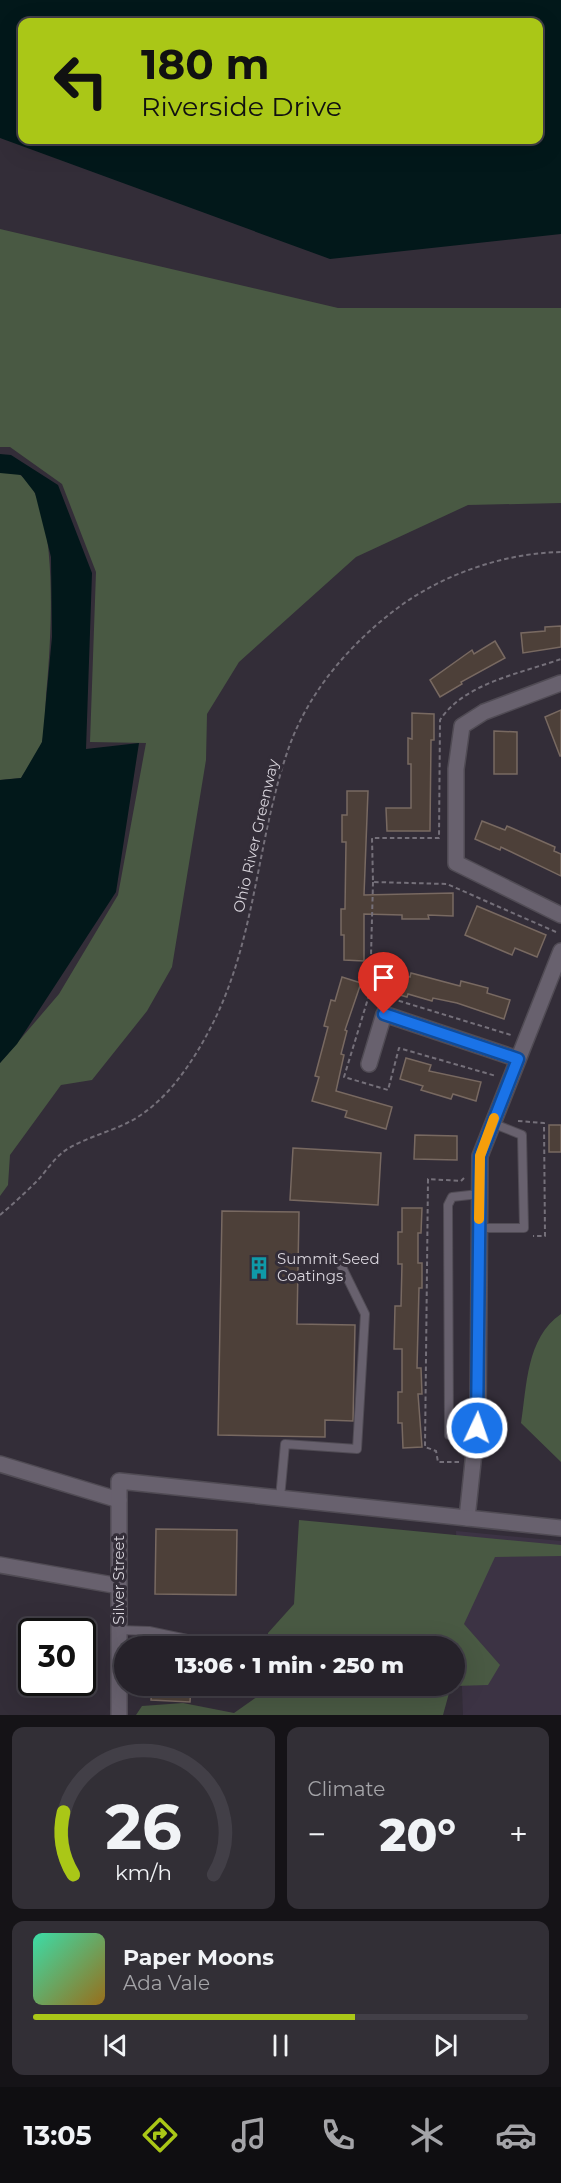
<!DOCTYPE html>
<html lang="en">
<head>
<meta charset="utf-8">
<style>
	body { margin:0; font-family:Montserrat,sans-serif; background:#322f36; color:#f1f3f6; height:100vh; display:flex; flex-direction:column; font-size:22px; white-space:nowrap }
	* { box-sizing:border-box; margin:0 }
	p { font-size:20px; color:#a4a4a8 }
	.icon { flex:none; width:33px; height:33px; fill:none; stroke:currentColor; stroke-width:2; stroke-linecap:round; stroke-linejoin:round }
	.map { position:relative; height:1715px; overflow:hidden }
	.drawer { display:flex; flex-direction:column; gap:12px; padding:12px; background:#151317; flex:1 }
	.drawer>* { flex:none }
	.hud { position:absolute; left:18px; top:18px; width:525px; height:126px; border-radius:12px; box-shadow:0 6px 24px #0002,0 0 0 2px #423f47; background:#aac717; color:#111; overflow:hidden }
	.speed { position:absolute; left:18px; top:1618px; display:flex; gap:12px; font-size:30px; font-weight:700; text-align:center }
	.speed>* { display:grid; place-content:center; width:78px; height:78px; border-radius:50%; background:#26222a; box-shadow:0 6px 24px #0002,0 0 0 2px #423f47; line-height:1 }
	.speed .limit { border:3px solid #111; border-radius:9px; background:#fff; color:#111 }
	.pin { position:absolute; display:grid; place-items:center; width:51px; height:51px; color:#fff; margin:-62px -26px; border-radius:50% 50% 50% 0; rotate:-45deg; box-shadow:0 0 6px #0007 }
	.pin .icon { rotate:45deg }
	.me { position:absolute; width:66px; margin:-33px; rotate:3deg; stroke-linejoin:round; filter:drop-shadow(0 0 4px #0008) }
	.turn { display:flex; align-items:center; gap:21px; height:126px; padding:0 24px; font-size:27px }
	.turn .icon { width:78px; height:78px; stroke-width:2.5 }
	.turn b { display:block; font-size:42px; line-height:51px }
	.big { font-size:45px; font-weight:800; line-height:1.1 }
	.drawer .widget { flex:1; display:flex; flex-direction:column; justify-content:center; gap:9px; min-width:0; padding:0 21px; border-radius:12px; background:#322f36 }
	.drawer .dial { align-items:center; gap:0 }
	.dial svg { height:156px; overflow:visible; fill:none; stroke:#423f47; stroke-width:7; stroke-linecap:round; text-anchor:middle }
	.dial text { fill:#f1f3f6; stroke:none }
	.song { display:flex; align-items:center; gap:18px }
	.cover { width:72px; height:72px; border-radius:9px; background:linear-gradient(135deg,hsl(160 70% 55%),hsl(40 70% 35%)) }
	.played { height:6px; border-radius:3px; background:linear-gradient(90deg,#aac717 65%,#423f47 65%) }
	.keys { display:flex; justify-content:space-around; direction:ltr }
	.heat { display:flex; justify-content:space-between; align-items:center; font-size:33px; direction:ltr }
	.drawer .tiles { flex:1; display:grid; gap:12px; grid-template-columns:1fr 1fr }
	.widget:last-child { grid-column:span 2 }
	.trip { position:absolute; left:114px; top:1636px; width:351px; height:60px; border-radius:30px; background:#26222a; box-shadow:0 6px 24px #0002,0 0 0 2px #423f47; font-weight:800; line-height:60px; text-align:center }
	.tabs { display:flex; height:96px; justify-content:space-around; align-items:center; background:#0f0e11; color:#a4a4a8 }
	.tabs .icon { width:42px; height:42px }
	.tabs .active { color:#aac717 }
	.tabs b { font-size:27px; color:#f1f3f6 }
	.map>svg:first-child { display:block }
	.built { fill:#3c3344 }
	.green { fill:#495943 }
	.water { fill:#02181a; fill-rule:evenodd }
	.building { fill:#4d4039; stroke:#786961; stroke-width:1.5 }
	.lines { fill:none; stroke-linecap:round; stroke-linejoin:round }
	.service-casing { stroke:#504b54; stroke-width:10 }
	.minor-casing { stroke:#504b54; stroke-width:18 }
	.path { stroke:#75707a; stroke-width:2; stroke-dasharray:4.5 3; stroke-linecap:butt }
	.service { stroke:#68616e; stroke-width:8 }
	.minor { stroke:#68616e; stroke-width:15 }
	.route-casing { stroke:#114b97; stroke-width:15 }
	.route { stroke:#1a73e8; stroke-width:10 }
	.slow { stroke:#f59e0b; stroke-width:10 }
	.labels { text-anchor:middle; stroke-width:6; stroke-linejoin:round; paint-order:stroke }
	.street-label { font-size:15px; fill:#d9d5dd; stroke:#332d38 }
	.poi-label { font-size:15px; fill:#d9d5dd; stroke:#332d38; text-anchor:start }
</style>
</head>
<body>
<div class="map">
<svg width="561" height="1715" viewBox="0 0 561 1715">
	<rect width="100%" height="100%" fill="#332d38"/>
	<polygon class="built" points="456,1531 561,1541 561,1715 463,1715"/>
	<g class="green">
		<polygon points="0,229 338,308 561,308 561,503 468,505 356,557 239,662 207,714 206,760 172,967 147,1011 92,1080 61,1085 10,1155 8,1185 0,1196 0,1063 59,994 118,895 146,743 90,742 96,572 62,484 10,447 0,447"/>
		<path d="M14,472C64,489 50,653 46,696C45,710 46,729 42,742C38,755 28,767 21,778L0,780V473Z"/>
		<path d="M561,1314V1462L521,1423C527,1386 526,1338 561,1314Z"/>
		<polygon points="299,1520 561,1545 561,1556 495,1557 464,1624 500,1665 488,1685 455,1686 454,1647 268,1647 268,1633 294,1604"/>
		<polygon points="268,1686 451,1686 443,1715 136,1715 142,1706 183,1703 234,1713 268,1689"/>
	</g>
	<g class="water">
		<path d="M0,0H561V234L330,259L0,138ZM22,22H538V140H22Z"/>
		<polygon points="0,454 11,455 58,485 92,573 86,749 139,743 116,892 17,1044 0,1063 0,780 21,778 42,742 52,637 51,557 35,493 21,475 0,473"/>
	</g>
	<g class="building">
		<polygon points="561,626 561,647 523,653 521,633 545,631 545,627"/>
		<polygon points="495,641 505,658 461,682 462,684 440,697 430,680 472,650 474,654"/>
		<polygon points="561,710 561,756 560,756 545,717"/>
		<polygon points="412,713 434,714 434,740 431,740 430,831 387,831 386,808 411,808 411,764 408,764 408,738 412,739"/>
		<polygon points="494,731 517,732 517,774 494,774"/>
		<polygon points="347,791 368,791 364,895 453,893 453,916 428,915 429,919 402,919 402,915 364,914 364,961 344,960 344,935 341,935 341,909 345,909 346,842 342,842 342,815 347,815"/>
		<polygon points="482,821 505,830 507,826 555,847 554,851 561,854 561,876 501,847 500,850 475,839"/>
		<polygon points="477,906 546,935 537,957 515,948 512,955 465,935"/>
		<polygon points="387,971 410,977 411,973 460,986 461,981 488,988 487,993 510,1000 504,1019 457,1003 433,998 432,1001 408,994 407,997 382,990"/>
		<polygon points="342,977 361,983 345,1030 347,1031 341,1054 344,1055 336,1091 392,1107 386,1129 345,1117 347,1111 312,1101 319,1077 315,1076 328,1027 324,1026 331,1000 335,1001"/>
		<polygon points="406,1058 431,1065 429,1071 481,1082 476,1101 453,1094 451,1099 421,1090 423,1086 400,1079"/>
		<rect x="549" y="1125" width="12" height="27"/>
		<polygon points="415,1135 457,1136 457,1160 414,1159"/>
		<polygon points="293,1148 381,1153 378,1205 290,1200"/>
		<polygon points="402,1208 422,1208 421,1233 418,1233 418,1263 422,1263 422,1288 419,1288 417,1368 421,1368 422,1394 418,1394 422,1447 403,1448 402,1423 398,1423 398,1392 402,1392 402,1349 394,1349 395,1306 401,1306 402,1264 398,1264 398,1232 402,1232"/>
		<polygon points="222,1211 299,1212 297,1324 355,1325 353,1421 325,1420 325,1437 218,1435"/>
		<polygon points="156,1529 237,1530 236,1595 155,1594"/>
		<polygon points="152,1686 191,1686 190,1702 151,1700"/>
	</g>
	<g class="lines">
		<g class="service-casing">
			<g id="service">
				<polyline points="479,1228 524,1228 522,1135 492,1123"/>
				<polyline points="475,1441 449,1435 448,1205 452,1197 479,1194"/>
				<polyline points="280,1498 285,1444 357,1449 365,1314 339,1261"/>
				<polyline points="119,1630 149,1631 225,1647"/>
			</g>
		</g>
		<g class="minor-casing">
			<g id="minor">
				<polyline points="561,683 484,712 462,726 456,769 456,863 561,915"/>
				<polyline points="369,1064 384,1014 518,1059"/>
				<polyline points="0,1464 119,1500"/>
				<polyline points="467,1518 478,1415 480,1156 561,951"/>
				<polyline points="0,1565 119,1586"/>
				<polyline points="119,1715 119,1481 561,1528"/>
			</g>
		</g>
		<g class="path">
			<polyline points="373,882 370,992 344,1077 388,1090 399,1048 496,1076"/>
			<path d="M556,932L447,884L373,882L372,838H439L440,720C464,683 522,673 561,659"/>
			<polyline points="370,992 511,1035"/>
			<polyline points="518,1121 544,1123 545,1236 533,1236"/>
			<path d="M0,1215C13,1204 26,1192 38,1180C46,1171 54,1159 63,1152C81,1139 107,1133 127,1123C166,1104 193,1062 212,1025C256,939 257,839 288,750C308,691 353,640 403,604C447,573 506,553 561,552"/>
			<polyline points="459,1462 438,1462 436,1451 425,1447 428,1179 461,1181 464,1178"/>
		</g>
		<use href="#service" class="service"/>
		<use href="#minor" class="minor"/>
	</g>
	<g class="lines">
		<g class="route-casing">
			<polyline id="route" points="384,1014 518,1059 480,1156 477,1428"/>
		</g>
		<use href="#route" class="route"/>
		<polyline class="slow" points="479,1219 480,1156 494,1118"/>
	</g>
	<defs>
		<g id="building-bare" transform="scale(1.8)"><path d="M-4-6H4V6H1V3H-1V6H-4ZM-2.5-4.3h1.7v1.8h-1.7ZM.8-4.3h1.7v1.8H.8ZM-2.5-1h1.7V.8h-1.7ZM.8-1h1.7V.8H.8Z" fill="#0f9aa8" stroke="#332d38" stroke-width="2.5" paint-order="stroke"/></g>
	</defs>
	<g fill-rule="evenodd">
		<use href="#building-bare" x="259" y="1268"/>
	</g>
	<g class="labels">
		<g class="street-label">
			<text transform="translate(256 836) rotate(-77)" y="5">Ohio River Greenway</text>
			<text transform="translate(119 1580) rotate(-90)" y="5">Silver Street</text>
		</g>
		<g class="poi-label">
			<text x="277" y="1264">Summit Seed<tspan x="277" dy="17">Coatings</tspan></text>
		</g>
	</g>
</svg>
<div class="speed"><div class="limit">30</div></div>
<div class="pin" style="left:384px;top:1014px;background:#d93025"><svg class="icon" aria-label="arrive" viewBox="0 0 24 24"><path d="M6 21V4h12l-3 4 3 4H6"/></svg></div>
<svg class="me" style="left:477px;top:1428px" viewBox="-20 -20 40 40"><circle r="17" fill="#1a73e8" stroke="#fff" stroke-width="3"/><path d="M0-11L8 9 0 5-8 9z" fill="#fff"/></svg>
<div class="trip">13:06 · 1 min · 250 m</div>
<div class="hud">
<div class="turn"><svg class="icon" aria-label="left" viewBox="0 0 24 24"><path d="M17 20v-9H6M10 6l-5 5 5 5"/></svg><div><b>180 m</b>Riverside Drive</div></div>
</div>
</div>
<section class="drawer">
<div class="tiles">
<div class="widget dial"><svg viewBox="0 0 100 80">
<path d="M14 69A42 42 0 1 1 86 69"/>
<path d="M14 69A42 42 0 0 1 9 37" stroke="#aac717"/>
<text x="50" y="56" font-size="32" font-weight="700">26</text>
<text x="50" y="72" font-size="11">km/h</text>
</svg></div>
<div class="widget"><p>Climate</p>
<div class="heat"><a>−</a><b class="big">20°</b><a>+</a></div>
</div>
<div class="widget">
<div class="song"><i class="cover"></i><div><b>Paper Moons</b><p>Ada Vale</p></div></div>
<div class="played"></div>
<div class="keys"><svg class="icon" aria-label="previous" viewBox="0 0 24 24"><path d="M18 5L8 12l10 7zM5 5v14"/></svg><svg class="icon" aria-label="pause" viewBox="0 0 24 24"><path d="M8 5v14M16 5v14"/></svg><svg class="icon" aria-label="next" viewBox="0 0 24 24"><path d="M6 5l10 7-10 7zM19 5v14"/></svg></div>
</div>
</div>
</section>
<nav class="tabs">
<b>13:05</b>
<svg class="icon active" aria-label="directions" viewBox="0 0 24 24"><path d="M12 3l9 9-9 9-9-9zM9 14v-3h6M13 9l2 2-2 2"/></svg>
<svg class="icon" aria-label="music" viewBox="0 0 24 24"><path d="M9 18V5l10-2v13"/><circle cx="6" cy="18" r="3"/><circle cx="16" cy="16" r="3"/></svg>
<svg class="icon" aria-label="phone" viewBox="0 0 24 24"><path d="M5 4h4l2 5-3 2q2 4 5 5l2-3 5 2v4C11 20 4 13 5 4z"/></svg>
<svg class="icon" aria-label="climate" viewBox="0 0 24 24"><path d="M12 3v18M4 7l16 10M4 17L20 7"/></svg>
<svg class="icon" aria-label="car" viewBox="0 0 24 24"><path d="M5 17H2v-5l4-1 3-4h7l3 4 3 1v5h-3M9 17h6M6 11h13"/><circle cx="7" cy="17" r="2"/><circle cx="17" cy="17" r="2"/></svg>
</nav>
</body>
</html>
